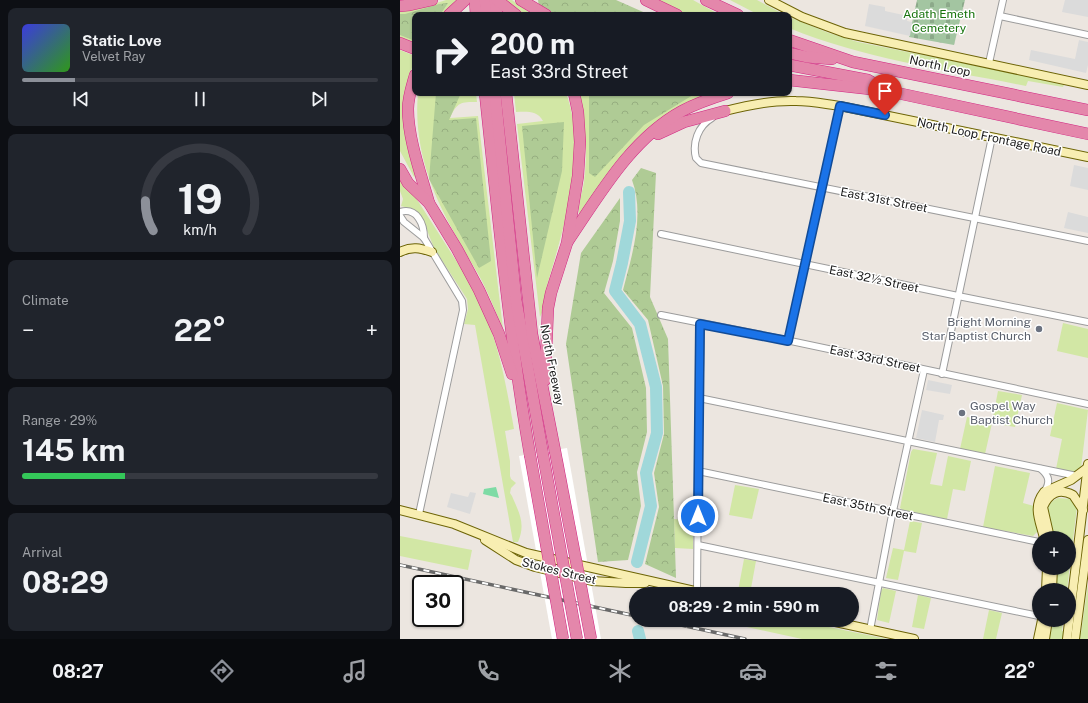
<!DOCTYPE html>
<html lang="en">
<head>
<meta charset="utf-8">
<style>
	body { margin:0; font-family:"Public Sans",sans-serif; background:#20242c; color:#f1f3f6; height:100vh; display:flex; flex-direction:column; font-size:15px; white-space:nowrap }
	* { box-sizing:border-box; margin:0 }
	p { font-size:13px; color:#9ea1a6 }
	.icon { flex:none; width:22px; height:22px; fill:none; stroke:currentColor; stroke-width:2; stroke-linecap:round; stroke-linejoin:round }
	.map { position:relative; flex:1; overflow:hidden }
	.panel { display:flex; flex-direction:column; gap:8px; padding:8px; background:#0d0f14; width:400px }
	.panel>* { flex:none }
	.banner { position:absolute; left:12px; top:12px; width:380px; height:84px; border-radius:8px; box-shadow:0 1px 3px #0004; background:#171b24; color:#f1f3f6; overflow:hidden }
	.tools { position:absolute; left:632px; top:531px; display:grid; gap:8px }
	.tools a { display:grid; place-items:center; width:44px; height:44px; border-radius:50%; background:#171b24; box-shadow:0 1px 3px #0004; font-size:20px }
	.speed { position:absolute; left:12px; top:575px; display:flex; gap:8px; font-size:20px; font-weight:700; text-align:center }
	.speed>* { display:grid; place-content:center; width:52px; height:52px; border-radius:50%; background:#171b24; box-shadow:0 1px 3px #0004; line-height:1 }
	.speed .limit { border:2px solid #111; border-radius:6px; background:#fff; color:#111 }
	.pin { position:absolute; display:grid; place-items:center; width:34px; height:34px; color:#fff; margin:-41px -17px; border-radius:50% 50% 50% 0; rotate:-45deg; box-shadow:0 0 4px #0007 }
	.pin .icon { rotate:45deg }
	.me { position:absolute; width:44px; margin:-22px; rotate:0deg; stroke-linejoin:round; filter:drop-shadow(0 0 3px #0008) }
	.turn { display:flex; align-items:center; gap:14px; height:84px; padding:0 12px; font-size:18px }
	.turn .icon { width:52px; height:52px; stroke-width:2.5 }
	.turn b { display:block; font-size:28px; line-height:34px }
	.big { font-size:30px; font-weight:700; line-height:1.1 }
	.panel .widget { flex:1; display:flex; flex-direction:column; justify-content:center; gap:6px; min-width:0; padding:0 14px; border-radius:8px; background:#20242c }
	.panel .dial { align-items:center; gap:0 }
	.dial svg { height:104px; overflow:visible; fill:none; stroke:#363941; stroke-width:7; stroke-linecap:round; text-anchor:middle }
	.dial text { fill:#f1f3f6; stroke:none }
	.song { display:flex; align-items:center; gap:12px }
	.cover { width:48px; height:48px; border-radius:6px; background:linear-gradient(135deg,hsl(240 70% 55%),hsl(110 70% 35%)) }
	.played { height:4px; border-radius:2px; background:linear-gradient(90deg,#8c9099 15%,#363941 15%) }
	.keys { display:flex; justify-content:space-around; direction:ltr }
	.heat { display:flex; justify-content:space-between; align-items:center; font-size:22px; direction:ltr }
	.charge { height:6px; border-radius:3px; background:linear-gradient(90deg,#34c759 29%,#363941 0) }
	.trip { position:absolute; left:229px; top:587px; width:230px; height:40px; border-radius:20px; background:#171b24; box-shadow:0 1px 3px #0004; font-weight:700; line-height:40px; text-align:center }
	.menu { display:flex; height:64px; justify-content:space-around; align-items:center; background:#090b0e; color:#9ea1a6 }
	.menu .icon { width:28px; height:28px }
	.menu .selected { color:#8c9099 }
	.menu b { font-size:18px; color:#f1f3f6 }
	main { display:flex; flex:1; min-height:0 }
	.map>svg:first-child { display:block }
	.grass { fill:#d2e7a5 }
	.forest { fill:url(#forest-crowns) }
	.cemetery { fill:url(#cemetery-stones) }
	.pitch { fill:#7edba5 }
	.parking { fill:#dbdbdb }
	.pier { fill:#fff }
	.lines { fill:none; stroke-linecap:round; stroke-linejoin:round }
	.river { stroke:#a0d8da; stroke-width:12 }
	.street-casing { stroke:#9c9c9c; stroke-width:8 }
	.secondary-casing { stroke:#6d6406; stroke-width:10 }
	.highway-casing { stroke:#d12682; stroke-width:12 }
	.street { stroke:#fff; stroke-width:6 }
	.secondary { stroke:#f8eeb2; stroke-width:8 }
	.highway { stroke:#e487ab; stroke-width:11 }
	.rail-casing { stroke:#696969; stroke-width:3.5 }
	.rail { stroke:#fff; stroke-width:2; stroke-dasharray:6; stroke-linecap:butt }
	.highway-bridge-casing { stroke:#d12682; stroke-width:12; stroke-linecap:butt }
	.highway-bridge { stroke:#e487ab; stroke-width:11 }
	.route-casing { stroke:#114b97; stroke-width:10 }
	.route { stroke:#1a73e8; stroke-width:7 }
	.worship-dot { fill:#6b7280; stroke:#fff; stroke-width:1.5 }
	.labels { text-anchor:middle; stroke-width:3; stroke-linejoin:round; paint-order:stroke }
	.park-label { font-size:12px; fill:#18740d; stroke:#fff }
	.street-label { font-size:12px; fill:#1b1b1b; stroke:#fff }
	.worship-label { font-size:12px; fill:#5b616d; stroke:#fff; text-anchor:end }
</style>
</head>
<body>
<main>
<section class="panel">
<div class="widget">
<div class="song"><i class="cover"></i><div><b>Static Love</b><p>Velvet Ray</p></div></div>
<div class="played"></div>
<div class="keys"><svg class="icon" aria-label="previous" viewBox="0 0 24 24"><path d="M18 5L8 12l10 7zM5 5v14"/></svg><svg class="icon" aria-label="pause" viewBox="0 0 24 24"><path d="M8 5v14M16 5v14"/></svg><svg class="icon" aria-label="next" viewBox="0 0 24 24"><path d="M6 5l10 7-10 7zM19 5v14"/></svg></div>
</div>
<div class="widget dial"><svg viewBox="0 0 100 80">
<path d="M14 69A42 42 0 1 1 86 69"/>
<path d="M14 69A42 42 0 0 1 8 46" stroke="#8c9099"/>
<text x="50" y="56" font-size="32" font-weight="700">19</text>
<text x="50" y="72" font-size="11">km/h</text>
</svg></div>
<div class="widget"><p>Climate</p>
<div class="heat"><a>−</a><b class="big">22°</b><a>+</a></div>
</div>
<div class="widget"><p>Range · 29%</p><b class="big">145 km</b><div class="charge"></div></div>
<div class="widget"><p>Arrival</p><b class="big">08:29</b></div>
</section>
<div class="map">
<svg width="688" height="639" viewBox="0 0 688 639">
	<defs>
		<pattern id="forest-crowns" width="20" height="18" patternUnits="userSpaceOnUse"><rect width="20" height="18" fill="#afcb95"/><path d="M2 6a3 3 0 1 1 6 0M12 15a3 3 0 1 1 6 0" fill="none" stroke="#96ae80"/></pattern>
		<pattern id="cemetery-stones" width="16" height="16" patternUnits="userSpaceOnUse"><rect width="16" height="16" fill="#a3c5a1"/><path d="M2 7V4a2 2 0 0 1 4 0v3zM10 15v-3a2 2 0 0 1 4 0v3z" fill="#8ca98a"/></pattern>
	</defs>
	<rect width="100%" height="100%" fill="#ece6e0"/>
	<g class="grass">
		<polygon points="46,0 58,0 42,15 15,15 15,44 0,38 0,12 21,8"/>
		<polygon points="104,0 112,0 133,15 123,15"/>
		<polygon points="256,0 293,0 320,15 286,15"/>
		<polygon points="330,0 357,0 385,15 359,15"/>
		<path d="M389,17L429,33L458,42L622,75L664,85L663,87L628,81L626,86C547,70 465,59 389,28Z"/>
		<polygon points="0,50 15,56 10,75 17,175 14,177 0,151"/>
		<path d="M18,93H76L77,102C61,102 57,102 50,118L78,116L103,329C96,313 90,297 82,281C75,268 66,255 59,241C32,195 13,147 18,93Z"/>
		<path d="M114,93H166C188,152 165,224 148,282C145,292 145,309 140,317L117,124L143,121C137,110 126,112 116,112Z"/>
		<path d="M177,93H316L268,115L179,216C178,204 182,194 184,182C188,151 186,123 177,93Z"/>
		<path d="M0,173L73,287C97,332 105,379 114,429L105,431L110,461V476L111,479L116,483L111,488L110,493L112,496C119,513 126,523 118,542H113L75,325L64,324L68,309L67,299L34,248L23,220L12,209L1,206L3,199L0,191Z"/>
		<polygon points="663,323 688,329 688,358 657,351"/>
		<polygon points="598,391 622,395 615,427 592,423 585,454 560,449 567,417 592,422"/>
		<polygon points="657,403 688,410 681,468 672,473 656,469 662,439 650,436"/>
		<polygon points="513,449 537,453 530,484 542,486 548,456 571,461 565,491 553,489 547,519 503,510 500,508 511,452"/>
		<polygon points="595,466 630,473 623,503 634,506 634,512 639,530 633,536 583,527"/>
		<polygon points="335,485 359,489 352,519 329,515"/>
		<path d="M658,498L671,499L677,507L667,590H655L656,568H669V538H653C650,522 640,506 658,498Z"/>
		<polygon points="274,519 293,521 293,549 275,548"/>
		<polygon points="510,521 522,523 516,553 504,551 498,580 486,578 493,548 504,550"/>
		<polygon points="0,536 72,550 68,570 0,556"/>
		<polygon points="344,559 356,561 350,594 338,591"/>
		<polygon points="688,584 688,639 649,639 654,620 663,620 662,631 681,633"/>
		<polygon points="483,588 496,591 489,623 477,620 481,591"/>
		<polygon points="518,595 531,598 524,629 512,627"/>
		<polygon points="589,610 602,613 596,639 583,639"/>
		<polygon points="315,620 395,620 487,639 402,639"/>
	</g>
	<g class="forest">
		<polygon points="138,0 216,0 250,15 153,15 139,7"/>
		<polygon points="48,3 40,15 15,15 15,41 0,35 0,14 5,14 39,4"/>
		<polygon points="36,93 61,93 49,120 76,118 91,261 79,268 29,179"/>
		<polygon points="189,93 294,93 293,95 244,125 195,177 189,173"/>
		<polygon points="164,122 162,171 137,278 122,126"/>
		<path d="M241,168L256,173L250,297L268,339L276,578L245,564L259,507L254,473L264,434L263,386L248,320L223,290C232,255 245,215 232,180Z"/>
		<polygon points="220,198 220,221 213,261 204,293 232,328 246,388 247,432 237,472 241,506 228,560 198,562 166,344 181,253"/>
	</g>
	<polygon class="cemetery" points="517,0 565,0 554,45 509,37"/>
	<polygon class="pitch" points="96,487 99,498 83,494 84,489"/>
	<g class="parking">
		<polygon points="665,0 688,0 688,17 662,12"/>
		<polygon points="469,4 485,7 485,11 508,16 507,21 512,22 510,36 465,26"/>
		<polygon points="679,40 688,42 688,65 686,73 629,60 631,50 675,59"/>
		<polygon points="674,165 688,168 688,190 670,186"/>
		<polygon points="668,212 688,217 688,233 664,228"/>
		<polygon points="528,380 552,385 550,394 526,390"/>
		<polygon points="522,410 544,415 543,420 539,420 535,442 516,438"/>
		<polygon points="70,492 76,493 70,514 47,507 51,493 68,497"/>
	</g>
	<polygon class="pier" points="167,448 201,639 152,639 119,456"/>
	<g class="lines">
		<g class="river">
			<polyline points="229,192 230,221 222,263 215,291 240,324 256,387 257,433 246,473 251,506 237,562"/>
			<polyline points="238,631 240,639"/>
		</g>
		<g class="street-casing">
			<g id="street">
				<polyline points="600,16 688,35"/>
				<polyline points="589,63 603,0"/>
				<path d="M312,118C298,126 292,143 296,158L301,163L688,241"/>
				<path d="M0,212C17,207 24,224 24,238"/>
				<polyline points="0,216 4,222 24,238 62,301 63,310 19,514"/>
				<polyline points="261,234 558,296 688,322"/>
				<polyline points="261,315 362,335 688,404"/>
				<polyline points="388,341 440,106"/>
				<polyline points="542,374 592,137"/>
				<polyline points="299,398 677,476"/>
				<path d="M641,469C649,476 651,482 644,492"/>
				<polyline points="298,471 639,542"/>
				<polyline points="298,545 639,616"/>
				<polyline points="297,592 298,471 301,324"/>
				<polyline points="470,630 491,520 524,370"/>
			</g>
		</g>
		<g class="secondary-casing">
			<g id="secondary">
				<polyline points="369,0 402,17 445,33 688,85"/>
				<path d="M325,111C348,105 372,100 396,101C411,101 425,104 440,106L688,157"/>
				<path d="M0,252C12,246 20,248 32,252"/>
				<polyline points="0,510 54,524 126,553 308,594"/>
				<path d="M644,538C640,521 632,507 644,492L671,480L687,468"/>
				<path d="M650,538L643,507C649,493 659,488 673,495L683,510"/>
				<polyline points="85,540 116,560 135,567 192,581 226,583 245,583"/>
				<polyline points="646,590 647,568"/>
				<polyline points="652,590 653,568"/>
				<polyline points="426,620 514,639"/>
				<polyline points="638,639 642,620"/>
				<polyline points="645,639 648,620"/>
				<polyline points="667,639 688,464"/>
				<polyline points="675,639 688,540"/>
			</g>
		</g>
		<g class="highway-casing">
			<g id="highway">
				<polyline points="75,0 76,15"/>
				<polyline points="85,0 87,15"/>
				<polyline points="95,0 97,15"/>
				<polyline points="97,0 116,15"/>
				<polyline points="121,0 146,15"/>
				<polyline points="246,0 277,15"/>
				<polyline points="306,0 338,15"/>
				<polyline points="0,6 10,5 32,0"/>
				<polyline points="49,15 65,0"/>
				<polyline points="389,40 453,62 688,110"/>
				<polyline points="0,43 15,49"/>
				<polyline points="389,53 407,57 432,59"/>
				<polyline points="389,65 468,80 484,89"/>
				<path d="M15,75C12,86 8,97 8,109C8,139 21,174 29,203"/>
				<polyline points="389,80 488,91 688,134"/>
				<path d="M85,93C98,214 109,335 130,455"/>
				<polyline points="95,93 116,300 143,455"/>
				<polyline points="106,93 132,334 155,451"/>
				<polyline points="258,134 284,122 325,111"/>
				<polyline points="0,169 8,183 29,203 57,249 79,290 99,334 112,374"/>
				<path d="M168,241C200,194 231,139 282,111C297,103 312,98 328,93"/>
				<polyline points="145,380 148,308 151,293 167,243 178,176 180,142 178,112 174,93"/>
			</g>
		</g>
		<use href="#street" class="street"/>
		<use href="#secondary" class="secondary"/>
		<use href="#highway" class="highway"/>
		<g class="rail-casing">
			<g id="rail">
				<polyline points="0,565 236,616"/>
				<polyline points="258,620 345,639"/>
			</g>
		</g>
		<use href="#rail" class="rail"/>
		<g class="highway-bridge-casing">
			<g id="highway-bridge">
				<polyline points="155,451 191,639"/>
				<polyline points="130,455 163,639"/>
				<polyline points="143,455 177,639"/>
			</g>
		</g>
		<use href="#highway-bridge" class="highway-bridge"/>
	</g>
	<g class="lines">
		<g class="route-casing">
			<polyline id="route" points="298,516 300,324 388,341 440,106 485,115"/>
		</g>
		<use href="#route" class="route"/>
	</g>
	<g class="worship-dot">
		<circle cx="639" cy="329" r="4"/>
		<circle cx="562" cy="413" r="4"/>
	</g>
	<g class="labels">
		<g class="park-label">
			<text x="539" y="18">Adath Emeth<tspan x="539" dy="14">Cemetery</tspan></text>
		</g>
		<g class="street-label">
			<text transform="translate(540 66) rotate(12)" y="4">North Loop</text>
			<text transform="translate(589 137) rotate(12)" y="4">North Loop Frontage Road</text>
			<text transform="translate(484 200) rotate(11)" y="4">East 31st Street</text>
			<text transform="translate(474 279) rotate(12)" y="4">East 32½ Street</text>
			<text transform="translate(475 359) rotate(12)" y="4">East 33rd Street</text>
			<text transform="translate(152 365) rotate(79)" y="4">North Freeway</text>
			<text transform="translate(468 507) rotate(12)" y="4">East 35th Street</text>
			<text transform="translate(159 571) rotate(14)" y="4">Stokes Street</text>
		</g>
		<g class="worship-label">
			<text x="631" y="326">Bright Morning<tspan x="631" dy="14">Star Baptist Church</tspan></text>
			<text x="570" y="410" text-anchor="start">Gospel Way<tspan x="570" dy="14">Baptist Church</tspan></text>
		</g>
	</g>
</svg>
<div class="tools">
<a>+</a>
<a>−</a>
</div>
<div class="speed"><div class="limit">30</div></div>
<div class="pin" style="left:485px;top:115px;background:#d93025"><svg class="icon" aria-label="arrive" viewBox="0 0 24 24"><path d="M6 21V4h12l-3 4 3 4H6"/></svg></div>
<svg class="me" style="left:298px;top:516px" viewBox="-20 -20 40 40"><circle r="17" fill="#1a73e8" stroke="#fff" stroke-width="3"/><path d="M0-11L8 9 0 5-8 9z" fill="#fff"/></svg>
<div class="trip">08:29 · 2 min · 590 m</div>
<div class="banner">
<div class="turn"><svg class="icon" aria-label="right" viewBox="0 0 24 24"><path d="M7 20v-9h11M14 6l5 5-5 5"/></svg><div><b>200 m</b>East 33rd Street</div></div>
</div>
</div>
</main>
<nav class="menu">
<b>08:27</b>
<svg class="icon selected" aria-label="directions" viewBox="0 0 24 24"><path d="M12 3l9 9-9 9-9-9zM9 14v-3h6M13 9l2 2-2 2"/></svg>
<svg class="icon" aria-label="music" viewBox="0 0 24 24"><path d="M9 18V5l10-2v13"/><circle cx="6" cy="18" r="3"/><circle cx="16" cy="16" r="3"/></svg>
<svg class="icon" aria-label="phone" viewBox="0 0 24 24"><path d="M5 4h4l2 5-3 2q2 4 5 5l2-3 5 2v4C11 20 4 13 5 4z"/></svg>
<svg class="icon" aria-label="climate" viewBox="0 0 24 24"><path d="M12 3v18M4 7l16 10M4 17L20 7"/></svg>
<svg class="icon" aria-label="car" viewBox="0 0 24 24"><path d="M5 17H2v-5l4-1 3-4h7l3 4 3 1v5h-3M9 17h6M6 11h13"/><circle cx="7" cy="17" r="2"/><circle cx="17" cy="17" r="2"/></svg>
<svg class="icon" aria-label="filters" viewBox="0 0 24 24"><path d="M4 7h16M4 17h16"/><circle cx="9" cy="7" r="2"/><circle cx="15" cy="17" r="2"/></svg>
<b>22°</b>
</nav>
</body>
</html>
